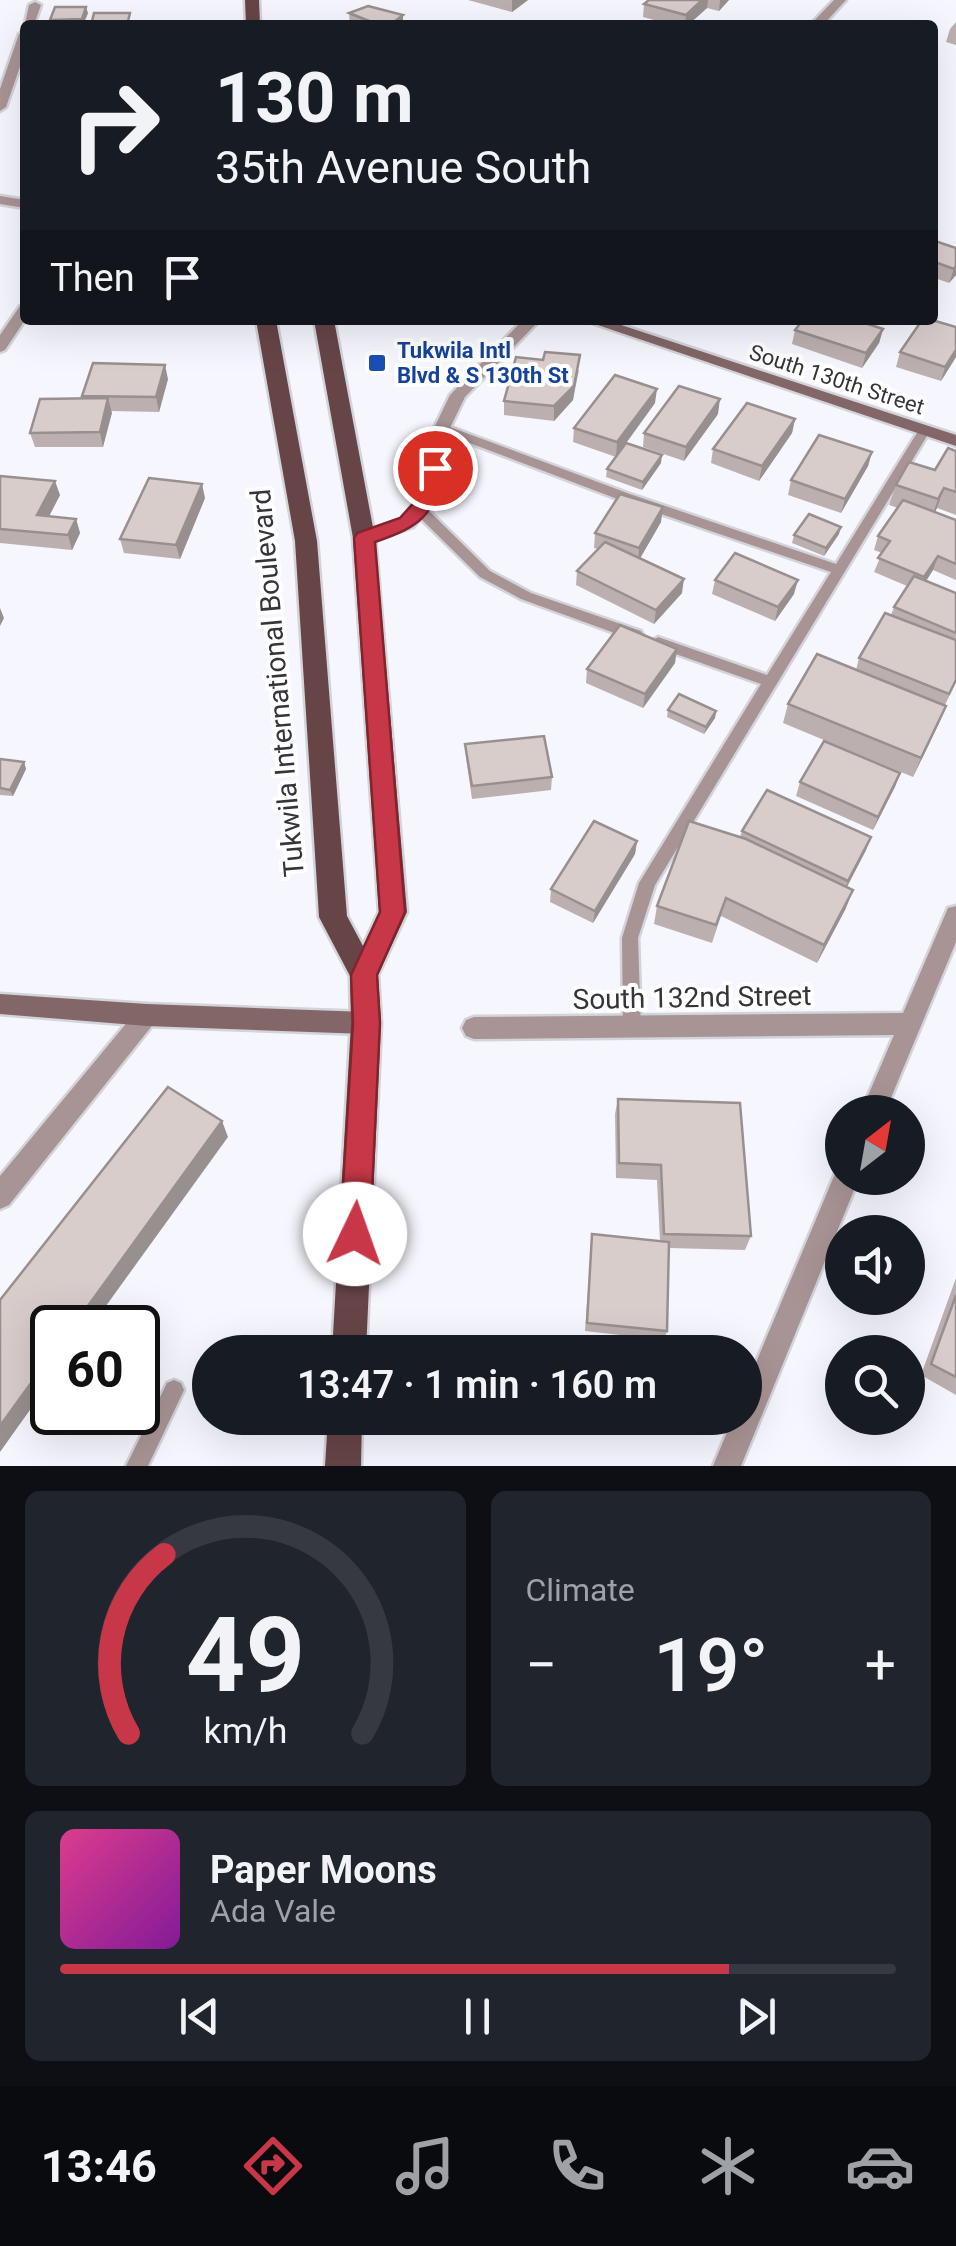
<!DOCTYPE html>
<html lang="en">
<head>
<meta charset="utf-8">
<style>
	body { margin:0; font-family:Roboto,sans-serif; background:#20242c; color:#f1f3f6; height:100vh; display:flex; flex-direction:column; font-size:38px; white-space:nowrap }
	* { box-sizing:border-box; margin:0 }
	p { font-size:32px; color:#9ea1a6 }
	.icon { flex:none; width:55px; height:55px; fill:none; stroke:currentColor; stroke-width:2; stroke-linecap:round; stroke-linejoin:round }
	.map { position:relative; height:1466px; overflow:hidden }
	.details { display:flex; flex-direction:column; gap:25px; padding:25px; background:#0d0f14; flex:1 }
	.details>* { flex:none }
	.top-card { position:absolute; left:20px; top:20px; width:918px; height:305px; border-radius:10px; box-shadow:0 10px 40px #0002; background:#171b24; color:#f1f3f6; overflow:hidden }
	.needle { width:65px; rotate:31deg }
	.tools { position:absolute; left:825px; top:1095px; display:grid; gap:20px }
	.tools a { display:grid; place-items:center; width:100px; height:100px; border-radius:50%; background:#171b24; box-shadow:0 10px 40px #0002; font-size:50px }
	.speed { position:absolute; left:30px; top:1305px; display:flex; gap:20px; font-size:50px; font-weight:700; text-align:center }
	.speed>* { display:grid; place-content:center; width:130px; height:130px; border-radius:50%; background:#171b24; box-shadow:0 10px 40px #0002; line-height:1 }
	.speed .limit { border:5px solid #111; border-radius:15px; background:#fff; color:#111 }
	.pin { position:absolute; display:grid; place-items:center; width:85px; height:85px; color:#fff; margin:-42px; border:5px solid #fff; border-radius:50%; box-shadow:0 2px 10px #0007 }
	.me { position:absolute; width:110px; margin:-55px; rotate:3deg; stroke-linejoin:round; filter:drop-shadow(0 0 8px #0008) }
	.turn { display:flex; align-items:center; gap:35px; height:210px; padding:0 30px; font-size:45px }
	.turn .icon { width:130px; height:130px; stroke-width:2.5 }
	.turn b { display:block; font-size:70px; line-height:85px }
	.then { display:flex; align-items:center; height:95px; padding:0 30px; background:#0003; gap:20px; font-size:38px }
	.big { font-size:75px; font-weight:600; line-height:1.1 }
	.details .card { flex:1; display:flex; flex-direction:column; justify-content:center; gap:15px; min-width:0; padding:0 35px; border-radius:15px; background:#20242c }
	.details .dial { align-items:center; gap:0 }
	.dial svg { height:260px; overflow:visible; fill:none; stroke:#363941; stroke-width:7; stroke-linecap:round; text-anchor:middle }
	.dial text { fill:#f1f3f6; stroke:none }
	.song { display:flex; align-items:center; gap:30px }
	.cover { width:120px; height:120px; border-radius:15px; background:linear-gradient(135deg,hsl(330 70% 55%),hsl(290 70% 35%)) }
	.played { height:10px; border-radius:5px; background:linear-gradient(90deg,#c73747 80%,#363941 80%) }
	.keys { display:flex; justify-content:space-around; direction:ltr }
	.heat { display:flex; justify-content:space-between; align-items:center; font-size:55px; direction:ltr }
	.details .tiles { flex:1; display:grid; gap:25px; grid-template-columns:1fr 1fr }
	.card:last-child { grid-column:span 2 }
	.trip { position:absolute; left:192px; top:1335px; width:570px; height:100px; border-radius:50px; background:#171b24; box-shadow:0 10px 40px #0002; font-weight:600; line-height:100px; text-align:center }
	.tabs { display:flex; height:160px; justify-content:space-around; align-items:center; background:#090b0e; color:#9ea1a6 }
	.tabs .icon { width:70px; height:70px }
	.tabs .selected { color:#c73747 }
	.tabs b { font-size:45px; color:#f1f3f6 }
	.map>svg:first-child { display:block }
	.lines { fill:none; stroke-linecap:round; stroke-linejoin:round }
	.lane-casing { stroke:#d3d3da; stroke-width:5 }
	.street-casing { stroke:#d3d3da; stroke-width:5 }
	.secondary-casing { stroke:#d3d3da; stroke-width:5 }
	.primary-casing { stroke:#d3d3da; stroke-width:5 }
	.lane { fill:#a99495; fill-rule:evenodd }
	.street { fill:#a99495; fill-rule:evenodd }
	.secondary { fill:#836667; fill-rule:evenodd }
	.primary { fill:#674547; fill-rule:evenodd }
	.wall { fill:#bbb0af }
	.shaded-wall { fill:#98908f }
	.building { fill:#d9cdcc; stroke:#98908f; stroke-width:2.5 }
	.route { fill:#c73747; stroke:#81242e; stroke-width:2.5 }
	.transit-dot { fill:#1a4fb4; stroke:#fff; stroke-width:4 }
	.labels { text-anchor:middle; stroke-width:8; stroke-linejoin:round; paint-order:stroke }
	.far-transit-label { font-size:22px; font-weight:bold; fill:#164399; stroke:#fff; text-anchor:start }
	.far-street-label { font-size:22px; fill:#343538; stroke:#fff }
	.street-label { font-size:28px; fill:#343538; stroke:#fff }
</style>
</head>
<body>
<div class="map">
<svg width="956" height="1466" viewBox="0 0 956 1466">
	<rect width="100%" height="100%" fill="#f6f6fe"/>
	<g class="lines">
		<g class="lane-casing">
			<g id="lane">
				<polygon points="442,424 630,494 836,564 920,428 928,428 930,431 655,885 638,938 641,1029 638,1035 632,1037 626,1035 623,1029 622,938 639,883 761,684 653,646 651,642 658,637 767,675 831,572 620,500 438,431 436,428"/>
				<polygon points="419,505 424,506 490,571 531,593 641,631 643,635 641,639 631,639 521,599 480,577 414,512 412,509 414,506"/>
				<polygon points="174,1380 181,1383 184,1390 148,1466 126,1466 167,1383"/>
			</g>
		</g>
		<g class="street-casing">
			<g id="street">
				<polygon points="834,0 846,0 823,25 810,25"/>
				<polygon points="35,2 41,5 34,25 24,28 29,5"/>
				<polygon points="25,30 25,52 6,107 0,111 0,89 19,34"/>
				<polygon points="0,196 25,200 25,208 0,204"/>
				<polygon points="25,304 25,320 5,350 0,352 0,335 20,306"/>
				<polygon points="523,320 540,320 465,397 450,428 433,504 413,527 364,544 358,542 355,538 358,534 401,519 419,498 434,428 450,395"/>
				<polygon points="956,906 956,942 885,1112 861,1112 894,1035 474,1039 466,1036 462,1028 466,1020 474,1017 903,1013 948,908"/>
				<polygon points="147,1004 155,1008 159,1015 155,1022 9,1205 0,1209 0,1176 139,1008"/>
				<polygon points="842,1167 842,1178 859,1178 741,1466 713,1466 733,1418 745,1418 745,1389 837,1169"/>
			</g>
		</g>
		<g class="secondary-casing">
			<g id="secondary">
				<polygon points="583,320 606,320 956,435 956,446"/>
				<polygon points="0,994 147,1004 366,1012 374,1016 378,1023 374,1030 366,1034 147,1026 0,1014"/>
			</g>
		</g>
		<g class="primary-casing">
			<g id="primary">
				<polygon points="245,0 259,0 260,25 246,25"/>
				<polygon points="256,320 276,320 317,541 347,916 363,946 379,912 353,538 314,320 334,320 375,538 407,912 378,975 381,1023 366,1352 332,1352 351,1023 350,976 319,917 295,541"/>
				<polygon points="328,1418 362,1418 361,1466 325,1466"/>
			</g>
		</g>
		<use href="#lane" class="lane"/>
		<use href="#street" class="street"/>
		<use href="#secondary" class="secondary"/>
		<use href="#primary" class="primary"/>
	</g>
	<g class="wall">
		<polygon points="468,0 528,0 512,12"/>
		<polygon points="649,0 729,0 719,11 707,8 688,25 673,25 643,17 644,4"/>
		<polygon points="88,13 83,25 51,25 50,20"/>
		<polygon points="349,13 403,25 350,25"/>
		<polygon points="956,22 956,45 946,42 950,29"/>
		<polygon points="932,240 956,248 956,275 949,283 932,277"/>
		<polygon points="956,327 956,357 941,381 896,367 900,352"/>
		<polygon points="883,329 879,343 862,368 792,344 795,330"/>
		<polygon points="579,370 573,400 554,421 504,415 504,401"/>
		<polygon points="168,379 159,412 111,411 103,447 35,447 30,433 83,399 82,396"/>
		<polygon points="655,403 626,443 661,463 642,490 606,477 607,469 616,457 573,442 574,428"/>
		<polygon points="718,414 684,461 643,447 644,433"/>
		<polygon points="795,419 792,433 759,481 711,463 713,449"/>
		<polygon points="956,451 956,515 937,508 935,512 956,520 956,580 933,570 926,581 956,593 956,682 945,705 938,725 913,777 783,723 788,704 856,670 859,658 891,615 894,607 907,586 874,572 882,553 874,550 878,536 898,508 889,505 896,485 935,470"/>
		<polygon points="872,452 868,466 841,513 788,495 791,480"/>
		<polygon points="0,476 60,495 49,516 76,519 80,533 72,550 0,543"/>
		<polygon points="205,498 180,559 124,553 120,539"/>
		<polygon points="661,522 640,558 682,593 654,624 576,585 577,571 598,549 594,548 595,533"/>
		<polygon points="839,534 824,556 792,543 794,535"/>
		<polygon points="715,580 794,594 775,621 712,594"/>
		<polygon points="675,663 643,708 586,683 587,669"/>
		<polygon points="668,710 716,711 715,718 704,734 667,717"/>
		<polygon points="465,744 552,777 551,790 472,799 466,758"/>
		<polygon points="0,759 24,762 26,769 13,796 0,795"/>
		<polygon points="900,773 873,830 796,796 800,782"/>
		<polygon points="742,831 866,850 847,887 846,908 817,963 721,916 712,943 654,924 657,906 740,837"/>
		<polygon points="637,841 635,854 593,923 550,902 551,889"/>
		<polygon points="618,1099 751,1236 745,1250 669,1248 667,1331 664,1340 585,1331 592,1234 660,1241 657,1180 616,1178 615,1114"/>
		<polygon points="956,1278 956,1395 921,1375"/>
	</g>
	<g class="shaded-wall">
		<polygon points="512,0 528,0 512,12"/>
		<polygon points="702,0 708,0 707,8 688,25 685,25 686,15"/>
		<polygon points="720,0 729,0 719,11"/>
		<polygon points="86,7 88,13 83,25 82,19"/>
		<polygon points="403,15 403,25 390,25"/>
		<polygon points="956,266 956,275 949,283 954,269"/>
		<polygon points="883,329 879,343 862,368 866,353"/>
		<polygon points="956,350 956,357 941,381 945,367"/>
		<polygon points="580,355 573,400 554,421 554,406"/>
		<polygon points="165,365 168,379 159,412 156,397"/>
		<polygon points="657,389 655,403 616,457 617,442"/>
		<polygon points="108,398 112,413 103,447 100,432"/>
		<polygon points="720,399 718,414 684,461 686,447"/>
		<polygon points="795,419 792,433 759,481 762,466"/>
		<polygon points="872,452 868,466 841,513 845,499"/>
		<polygon points="662,455 661,463 642,490 643,482"/>
		<polygon points="55,481 60,495 42,530 37,515"/>
		<polygon points="202,484 205,498 180,559 176,545"/>
		<polygon points="944,488 937,508 931,519 938,499"/>
		<polygon points="663,507 661,522 638,562 639,548"/>
		<polygon points="76,519 80,533 72,550 68,535"/>
		<polygon points="841,527 839,534 824,556 826,548"/>
		<polygon points="938,556 933,570 919,592 924,577"/>
		<polygon points="684,579 682,593 654,624 656,610"/>
		<polygon points="798,580 794,594 775,621 778,607"/>
		<polygon points="0,608 4,618 0,626"/>
		<polygon points="677,649 675,663 643,708 645,694"/>
		<polygon points="946,706 938,725 913,777 921,758"/>
		<polygon points="716,711 715,718 704,734 706,727"/>
		<polygon points="24,762 26,769 13,796 10,790"/>
		<polygon points="900,773 895,787 873,830 878,817"/>
		<polygon points="871,837 866,850 843,894 848,881"/>
		<polygon points="637,841 635,854 593,923 595,911"/>
		<polygon points="853,890 846,908 817,963 824,945"/>
		<polygon points="222,1121 228,1137 90,1328 72,1328"/>
		<polygon points="52,1354 52,1379 0,1452 0,1426"/>
	</g>
	<g class="building">
		<polygon points="649,0 702,0 686,15 644,4"/>
		<polygon points="368,6 403,15 390,25 370,25 374,23 349,13"/>
		<polygon points="55,7 86,7 82,19 50,20"/>
		<polygon points="94,13 130,13 127,25 91,25"/>
		<polygon points="932,240 956,248 956,266 954,269 932,261"/>
		<polygon points="803,320 856,320 883,329 866,353 795,330"/>
		<polygon points="922,320 932,320 956,327 956,350 945,367 900,352"/>
		<polygon points="545,352 580,355 574,386 554,406 504,401 516,357 543,360"/>
		<polygon points="93,363 165,365 156,397 82,396"/>
		<polygon points="615,375 657,389 617,442 574,428"/>
		<polygon points="679,386 720,399 686,447 644,433"/>
		<polygon points="108,398 100,432 30,433 40,399"/>
		<polygon points="747,403 795,419 762,466 713,449"/>
		<polygon points="819,435 872,452 845,499 791,480"/>
		<polygon points="626,443 662,455 643,482 607,469"/>
		<polygon points="948,448 956,451 956,492 944,488 938,499 896,485 909,462 935,470"/>
		<polygon points="0,476 55,481 37,515 76,519 68,535 0,529"/>
		<polygon points="149,478 202,484 176,545 120,539"/>
		<polygon points="620,494 663,507 639,548 595,533"/>
		<polygon points="903,500 956,520 956,564 938,556 924,577 878,558 890,541 878,536"/>
		<polygon points="809,514 841,527 826,548 794,535"/>
		<polygon points="605,542 684,579 656,610 577,571"/>
		<polygon points="735,553 798,580 778,607 715,580"/>
		<polygon points="914,576 956,593 956,633 894,607"/>
		<polygon points="885,613 956,640 956,680 949,694 859,658"/>
		<polygon points="620,625 677,649 645,694 587,669"/>
		<polygon points="817,654 946,706 921,758 788,704"/>
		<polygon points="679,694 716,711 706,727 668,710"/>
		<polygon points="544,736 552,777 472,786 465,744"/>
		<polygon points="824,741 900,773 878,817 800,782"/>
		<polygon points="0,759 24,762 10,790 0,788"/>
		<polygon points="767,790 871,837 848,881 742,831"/>
		<polygon points="594,821 637,841 595,911 551,889"/>
		<polygon points="689,821 746,839 853,890 824,945 726,898 716,925 657,906"/>
		<polygon points="168,1087 222,1121 72,1328 52,1328 52,1354 0,1426 0,1300"/>
		<polygon points="618,1099 740,1103 751,1236 664,1234 661,1165 619,1163"/>
		<polygon points="592,1234 669,1242 667,1331 587,1323"/>
		<polygon points="956,1295 956,1377 931,1364"/>
	</g>
	<path class="route" d="M435,462L445,468C433,517 421,526 375,542L405,912L377,975L380,1023L370,1234L365,1244L355,1248L345,1244L340,1234L353,1023L351,975L380,912L354,538L357,533L400,518L418,498L428,464Z"/>
	<rect class="transit-dot" x="367" y="353" width="20" height="20" rx="5"/>
	<g class="labels">
		<g class="far-transit-label">
			<text x="397" y="358">Tukwila Intl<tspan x="397" dy="25">Blvd &amp; S 130th St</tspan></text>
		</g>
		<g class="far-street-label">
			<text transform="translate(837 379) rotate(18)" y="8">South 130th Street</text>
		</g>
		<g class="street-label">
			<text transform="translate(277 683) rotate(-95)" y="10">Tukwila International Boulevard</text>
			<text transform="translate(692 997) rotate(-1)" y="10">South 132nd Street</text>
		</g>
	</g>
</svg>
<div class="tools">
<a><svg class="needle" viewBox="-14 -14 28 28"><path d="M0-13l5 13h-10z" fill="#e53935"/><path d="M0 13l5-13h-10z" fill="#9ea1a6"/></svg></a>
<a><svg class="icon" aria-label="sound" viewBox="0 0 24 24"><path d="M4 9h4l5-4v14l-5-4H4zM17 9q2 3 0 6"/></svg></a>
<a><svg class="icon" aria-label="search" viewBox="0 0 24 24"><circle cx="10" cy="10" r="6"/><path d="M15 15l6 6"/></svg></a>
</div>
<div class="speed"><div class="limit">60</div></div>
<div class="pin" style="left:435px;top:468px;background:#d93025"><svg class="icon" aria-label="arrive" viewBox="0 0 24 24"><path d="M6 21V4h12l-3 4 3 4H6"/></svg></div>
<svg class="me" style="left:355px;top:1234px" viewBox="-20 -20 40 40"><circle r="19" fill="#fff"/><path d="M0-13L10 11 0 6-10 11z" fill="#c73747"/></svg>
<div class="trip">13:47 · 1 min · 160 m</div>
<div class="top-card">
<div class="turn"><svg class="icon" aria-label="right" viewBox="0 0 24 24"><path d="M7 20v-9h11M14 6l5 5-5 5"/></svg><div><b>130 m</b>35th Avenue South</div></div>
<div class="then">Then<svg class="icon" aria-label="arrive" viewBox="0 0 24 24"><path d="M6 21V4h12l-3 4 3 4H6"/></svg></div>
</div>
</div>
<section class="details">
<div class="tiles">
<div class="card dial"><svg viewBox="0 0 100 80">
<path d="M14 69A42 42 0 1 1 86 69"/>
<path d="M14 69A42 42 0 0 1 25 14" stroke="#c73747"/>
<text x="50" y="56" font-size="32" font-weight="700">49</text>
<text x="50" y="72" font-size="11">km/h</text>
</svg></div>
<div class="card"><p>Climate</p>
<div class="heat"><a>−</a><b class="big">19°</b><a>+</a></div>
</div>
<div class="card">
<div class="song"><i class="cover"></i><div><b>Paper Moons</b><p>Ada Vale</p></div></div>
<div class="played"></div>
<div class="keys"><svg class="icon" aria-label="previous" viewBox="0 0 24 24"><path d="M18 5L8 12l10 7zM5 5v14"/></svg><svg class="icon" aria-label="pause" viewBox="0 0 24 24"><path d="M8 5v14M16 5v14"/></svg><svg class="icon" aria-label="next" viewBox="0 0 24 24"><path d="M6 5l10 7-10 7zM19 5v14"/></svg></div>
</div>
</div>
</section>
<nav class="tabs">
<b>13:46</b>
<svg class="icon selected" aria-label="directions" viewBox="0 0 24 24"><path d="M12 3l9 9-9 9-9-9zM9 14v-3h6M13 9l2 2-2 2"/></svg>
<svg class="icon" aria-label="music" viewBox="0 0 24 24"><path d="M9 18V5l10-2v13"/><circle cx="6" cy="18" r="3"/><circle cx="16" cy="16" r="3"/></svg>
<svg class="icon" aria-label="phone" viewBox="0 0 24 24"><path d="M5 4h4l2 5-3 2q2 4 5 5l2-3 5 2v4C11 20 4 13 5 4z"/></svg>
<svg class="icon" aria-label="climate" viewBox="0 0 24 24"><path d="M12 3v18M4 7l16 10M4 17L20 7"/></svg>
<svg class="icon" aria-label="car" viewBox="0 0 24 24"><path d="M5 17H2v-5l4-1 3-4h7l3 4 3 1v5h-3M9 17h6M6 11h13"/><circle cx="7" cy="17" r="2"/><circle cx="17" cy="17" r="2"/></svg>
</nav>
</body>
</html>
